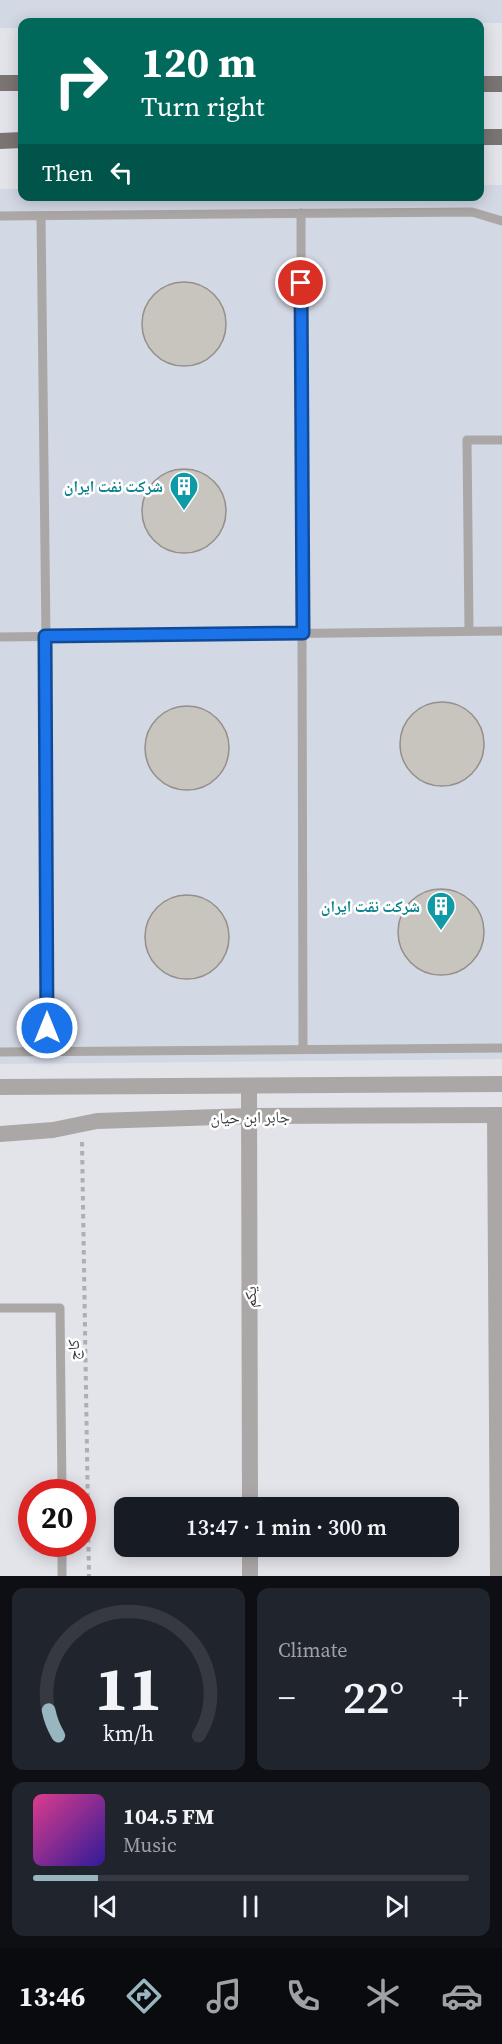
<!DOCTYPE html>
<html lang="en">
<head>
<meta charset="utf-8">
<style>
	body { margin:0; font-family:"Source Serif 4","Noto Naskh Arabic",serif; background:#20242c; color:#f1f3f6; height:100vh; display:flex; flex-direction:column; font-size:22px; white-space:nowrap }
	* { box-sizing:border-box; margin:0 }
	p { font-size:20px; color:#9ea1a6 }
	.icon { flex:none; width:33px; height:33px; fill:none; stroke:currentColor; stroke-width:2; stroke-linecap:round; stroke-linejoin:round }
	.map { position:relative; height:1576px; overflow:hidden }
	.drawer { display:flex; flex-direction:column; gap:12px; padding:12px; background:#0d0f14; flex:1 }
	.drawer>* { flex:none }
	.guide { position:absolute; left:18px; top:18px; width:466px; height:183px; border-radius:12px; box-shadow:0 3px 15px #0003; background:#00695c; color:#fff; overflow:hidden }
	.speed { position:absolute; left:18px; top:1479px; display:flex; gap:12px; font-size:30px; font-weight:700; text-align:center }
	.speed>* { display:grid; place-content:center; width:78px; height:78px; border-radius:50%; background:#171b24; box-shadow:0 3px 15px #0003; line-height:1 }
	.speed .limit { border:9px solid #d22; background:#fff; color:#111 }
	.pin { position:absolute; display:grid; place-items:center; width:51px; height:51px; color:#fff; margin:-26px; border:3px solid #fff; border-radius:50%; box-shadow:0 2px 6px #0007 }
	.me { position:absolute; width:66px; margin:-33px; rotate:0deg; stroke-linejoin:round; filter:drop-shadow(0 0 4px #0008) }
	.turn { display:flex; align-items:center; gap:21px; height:126px; padding:0 24px; font-size:27px }
	.turn .icon { width:78px; height:78px; stroke-width:2.5 }
	.turn b { display:block; font-size:42px; line-height:51px }
	.then { display:flex; align-items:center; height:57px; padding:0 24px; background:#0003; gap:12px; font-size:22px }
	.big { font-size:45px; font-weight:600; line-height:1.1 }
	.drawer .tile { flex:1; display:flex; flex-direction:column; justify-content:center; gap:9px; min-width:0; padding:0 21px; border-radius:12px; background:#20242c }
	.drawer .dial { align-items:center; gap:0 }
	.dial svg { height:156px; overflow:visible; fill:none; stroke:#363941; stroke-width:7; stroke-linecap:round; text-anchor:middle }
	.dial text { fill:#f1f3f6; stroke:none }
	.song { display:flex; align-items:center; gap:18px }
	.cover { width:72px; height:72px; border-radius:9px; background:linear-gradient(135deg,hsl(330 70% 55%),hsl(250 70% 35%)) }
	.played { height:6px; border-radius:3px; background:linear-gradient(90deg,#97b6c0 15%,#363941 15%) }
	.keys { display:flex; justify-content:space-around; direction:ltr }
	.heat { display:flex; justify-content:space-between; align-items:center; font-size:33px; direction:ltr }
	.drawer .tiles { flex:1; display:grid; gap:12px; grid-template-columns:1fr 1fr }
	.tile:last-child { grid-column:span 2 }
	.trip { position:absolute; left:114px; top:1497px; width:345px; height:60px; border-radius:12px; background:#171b24; box-shadow:0 3px 15px #0003; font-weight:600; line-height:60px; text-align:center }
	.dock { display:flex; height:96px; justify-content:space-around; align-items:center; background:#090b0e; color:#9ea1a6 }
	.dock .icon { width:42px; height:42px }
	.dock .current { color:#97b6c0 }
	.dock b { font-size:27px; color:#f1f3f6 }
	.map>svg:first-child { display:block }
	.built { fill:#d3d8e5 }
	.building { fill:#c8c4be; stroke:#948f8b; stroke-width:1.5 }
	.lines { fill:none; stroke-linecap:round; stroke-linejoin:round }
	.path { stroke:#aeafb4; stroke-width:4; stroke-dasharray:4.5 4.5; stroke-linecap:butt }
	.service { stroke:#aaa7a6; stroke-width:9 }
	.minor { stroke:#aaa7a6; stroke-width:16 }
	.tertiary { stroke:#aaa7a6; stroke-width:16 }
	.primary { stroke:#7a7473; stroke-width:16 }
	.route-casing { stroke:#114b97; stroke-width:15 }
	.route { stroke:#1a73e8; stroke-width:10 }
	.labels { text-anchor:middle; stroke-width:5; stroke-linejoin:round; paint-order:stroke }
	.culture-label { font-size:16px; font-weight:bold; fill:#0d838f; stroke:#fff; text-anchor:end }
	.street-label { font-size:16px; fill:#38383b; stroke:#fff }
</style>
</head>
<body>
<div class="map">
<svg width="502" height="1576" viewBox="0 0 502 1576">
	<rect width="100%" height="100%" fill="#e2e4ea"/>
	<g class="built">
		<polygon points="0,0 502,0 502,23 22,22 22,28 0,28"/>
		<polygon points="480,185 502,185 502,1059 0,1064 0,189 22,189 22,196 480,196"/>
	</g>
	<g class="building">
		<circle cx="184" cy="324" r="42"/>
		<circle cx="184" cy="511" r="42"/>
		<circle cx="442" cy="744" r="42"/>
		<circle cx="187" cy="748" r="42"/>
		<circle cx="441" cy="932" r="43"/>
		<circle cx="187" cy="937" r="42"/>
	</g>
	<g class="lines">
		<polyline class="path" points="82,1142 89,1576"/>
		<g class="service">
			<polyline points="301,213 303,1048"/>
			<polyline points="0,216 472,212 502,221"/>
			<polyline points="41,216 46,636 47,1051"/>
			<polyline points="469,631 467,440 502,440"/>
			<polyline points="0,637 502,631"/>
			<polyline points="0,1052 502,1048"/>
			<polyline points="0,1308 60,1308 62,1492"/>
			<polyline points="62,1544 62,1576"/>
		</g>
		<g class="minor">
			<polyline points="249,1086 250,1508"/>
			<polyline points="495,1115 498,1576"/>
			<polyline points="250,1546 250,1576"/>
		</g>
		<g class="tertiary">
			<polyline points="0,1087 502,1084"/>
			<polyline points="0,1134 53,1130 97,1121 249,1116 502,1115"/>
		</g>
		<g class="primary">
			<polyline points="0,83 22,83"/>
			<polyline points="480,84 502,84"/>
			<polyline points="480,137 502,137"/>
			<polyline points="0,141 22,140"/>
		</g>
	</g>
	<g class="lines">
		<g class="route-casing">
			<polyline id="route" points="47,1028 45,636 303,633 301,283"/>
		</g>
		<use href="#route" class="route"/>
	</g>
	<defs>
		<g id="building-pin" transform="scale(1.5)"><path d="M0 17L-7.5 6A9.5 9.5 0 1 1 7.5 6Z" fill="#0f9aa8" stroke="#fff"/><path d="M-4-6H4V6H1V3H-1V6H-4ZM-2.5-4.3h1.7v1.8h-1.7ZM.8-4.3h1.7v1.8H.8ZM-2.5-1h1.7V.8h-1.7ZM.8-1h1.7V.8H.8Z" fill="#fff"/></g>
	</defs>
	<g fill-rule="evenodd">
		<use href="#building-pin" x="184" y="486"/>
		<use href="#building-pin" x="441" y="906"/>
	</g>
	<g class="labels">
		<g class="culture-label">
			<text x="163" y="492">شرکت نفت ایران</text>
			<text x="420" y="912">شرکت نقت ایران</text>
		</g>
		<g class="street-label">
			<text transform="translate(250 1117) rotate(-1)" y="6">جابر ابن حیان</text>
			<text transform="translate(250 1297) rotate(-90)" y="6">یکم</text>
			<text transform="translate(73 1350) rotate(-91)" y="6">کاج</text>
		</g>
	</g>
</svg>
<div class="speed"><div class="limit">20</div></div>
<div class="pin" style="left:301px;top:283px;background:#d93025"><svg class="icon" aria-label="arrive" viewBox="0 0 24 24"><path d="M6 21V4h12l-3 4 3 4H6"/></svg></div>
<svg class="me" style="left:47px;top:1028px" viewBox="-20 -20 40 40"><circle r="17" fill="#1a73e8" stroke="#fff" stroke-width="3"/><path d="M0-11L8 9 0 5-8 9z" fill="#fff"/></svg>
<div class="trip">13:47 · 1 min · 300 m</div>
<div class="guide">
<div class="turn"><svg class="icon" aria-label="right" viewBox="0 0 24 24"><path d="M7 20v-9h11M14 6l5 5-5 5"/></svg><div><b>120 m</b>Turn right</div></div>
<div class="then">Then<svg class="icon" aria-label="left" viewBox="0 0 24 24"><path d="M17 20v-9H6M10 6l-5 5 5 5"/></svg></div>
</div>
</div>
<section class="drawer">
<div class="tiles">
<div class="tile dial"><svg viewBox="0 0 100 80">
<path d="M14 69A42 42 0 1 1 86 69"/>
<path d="M14 69A42 42 0 0 1 9 56" stroke="#97b6c0"/>
<text x="50" y="56" font-size="32" font-weight="700">11</text>
<text x="50" y="72" font-size="11">km/h</text>
</svg></div>
<div class="tile"><p>Climate</p>
<div class="heat"><a>−</a><b class="big">22°</b><a>+</a></div>
</div>
<div class="tile">
<div class="song"><i class="cover"></i><div><b>104.5 FM</b><p>Music</p></div></div>
<div class="played"></div>
<div class="keys"><svg class="icon" aria-label="previous" viewBox="0 0 24 24"><path d="M18 5L8 12l10 7zM5 5v14"/></svg><svg class="icon" aria-label="pause" viewBox="0 0 24 24"><path d="M8 5v14M16 5v14"/></svg><svg class="icon" aria-label="next" viewBox="0 0 24 24"><path d="M6 5l10 7-10 7zM19 5v14"/></svg></div>
</div>
</div>
</section>
<nav class="dock">
<b>13:46</b>
<svg class="icon current" aria-label="directions" viewBox="0 0 24 24"><path d="M12 3l9 9-9 9-9-9zM9 14v-3h6M13 9l2 2-2 2"/></svg>
<svg class="icon" aria-label="music" viewBox="0 0 24 24"><path d="M9 18V5l10-2v13"/><circle cx="6" cy="18" r="3"/><circle cx="16" cy="16" r="3"/></svg>
<svg class="icon" aria-label="phone" viewBox="0 0 24 24"><path d="M5 4h4l2 5-3 2q2 4 5 5l2-3 5 2v4C11 20 4 13 5 4z"/></svg>
<svg class="icon" aria-label="climate" viewBox="0 0 24 24"><path d="M12 3v18M4 7l16 10M4 17L20 7"/></svg>
<svg class="icon" aria-label="car" viewBox="0 0 24 24"><path d="M5 17H2v-5l4-1 3-4h7l3 4 3 1v5h-3M9 17h6M6 11h13"/><circle cx="7" cy="17" r="2"/><circle cx="17" cy="17" r="2"/></svg>
</nav>
</body>
</html>
